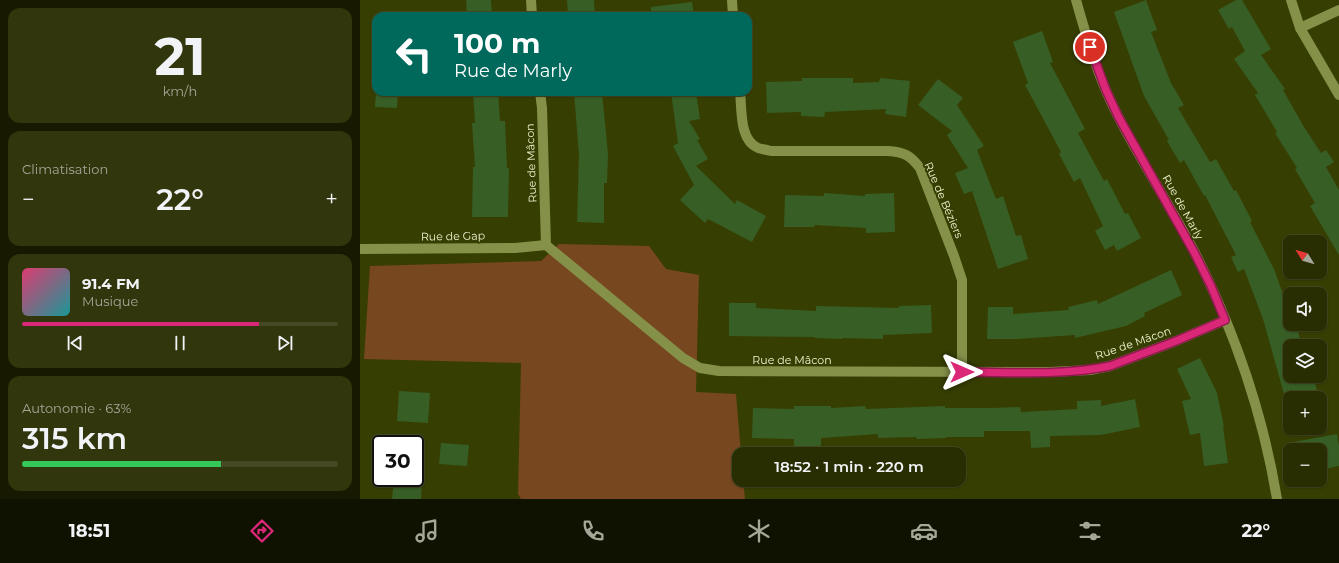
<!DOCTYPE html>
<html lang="fr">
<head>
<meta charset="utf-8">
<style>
	body { margin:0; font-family:Montserrat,sans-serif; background:#31360c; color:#f1f3f6; height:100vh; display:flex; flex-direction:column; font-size:15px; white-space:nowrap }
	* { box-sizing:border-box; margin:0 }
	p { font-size:13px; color:#a5a899 }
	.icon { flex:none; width:22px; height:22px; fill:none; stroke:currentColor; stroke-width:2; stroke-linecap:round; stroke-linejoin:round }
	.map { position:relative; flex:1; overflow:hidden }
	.panel { display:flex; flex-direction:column; gap:8px; padding:8px; background:#171901; width:360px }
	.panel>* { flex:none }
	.banner { position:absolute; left:12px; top:12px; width:380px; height:84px; border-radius:12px; box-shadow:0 1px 3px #0004,0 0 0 1px #454a24; background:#00695c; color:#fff; overflow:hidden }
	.needle { width:26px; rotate:307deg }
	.controls { position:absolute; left:923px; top:235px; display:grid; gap:8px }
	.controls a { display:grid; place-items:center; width:44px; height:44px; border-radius:8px; background:#292e02; box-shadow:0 1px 3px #0004,0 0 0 1px #454a24; font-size:20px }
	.speed { position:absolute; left:12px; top:435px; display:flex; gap:8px; font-size:20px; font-weight:700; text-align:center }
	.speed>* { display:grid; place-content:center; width:52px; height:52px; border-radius:50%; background:#292e02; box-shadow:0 1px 3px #0004,0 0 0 1px #454a24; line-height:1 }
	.speed .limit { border:2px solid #111; border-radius:6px; background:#fff; color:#111 }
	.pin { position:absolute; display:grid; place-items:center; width:34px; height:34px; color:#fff; margin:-17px; border:2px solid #fff; border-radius:50%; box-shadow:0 1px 4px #0007 }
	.me { position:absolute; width:44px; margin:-22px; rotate:90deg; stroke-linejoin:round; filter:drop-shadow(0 0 3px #0008) }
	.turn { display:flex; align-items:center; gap:14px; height:84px; padding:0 16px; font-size:18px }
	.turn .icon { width:52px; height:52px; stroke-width:2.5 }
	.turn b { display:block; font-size:28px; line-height:34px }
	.big { font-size:30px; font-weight:600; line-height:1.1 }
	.panel .widget { flex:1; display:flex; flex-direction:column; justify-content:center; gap:6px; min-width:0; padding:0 14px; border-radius:12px; background:#31360c }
	.panel .dial { align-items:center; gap:0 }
	.dial b { font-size:52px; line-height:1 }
	.song { display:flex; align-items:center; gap:12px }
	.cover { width:48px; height:48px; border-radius:6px; background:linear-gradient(135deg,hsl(340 70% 55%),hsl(180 70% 35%)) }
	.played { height:4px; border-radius:2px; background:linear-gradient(90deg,#db2777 75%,#454a24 75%) }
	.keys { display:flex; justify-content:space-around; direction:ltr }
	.heat { display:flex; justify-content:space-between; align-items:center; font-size:22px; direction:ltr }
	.charge { height:6px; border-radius:3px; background:linear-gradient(90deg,#34c759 63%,#454a24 0) }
	.trip { position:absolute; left:372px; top:447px; width:234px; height:40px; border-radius:12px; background:#292e02; box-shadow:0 1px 3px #0004,0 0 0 1px #454a24; font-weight:600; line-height:40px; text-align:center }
	.dock { display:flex; height:64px; justify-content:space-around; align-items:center; background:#101201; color:#a5a899 }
	.dock .icon { width:28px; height:28px }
	.dock .active { color:#db2777 }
	.dock b { font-size:18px; color:#f1f3f6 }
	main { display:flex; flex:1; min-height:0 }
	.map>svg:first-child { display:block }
	.green { fill:#774720 }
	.building { fill:#375e25 }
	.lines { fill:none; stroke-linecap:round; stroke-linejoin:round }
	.street { stroke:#859149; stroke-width:10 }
	.route-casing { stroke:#8e194d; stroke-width:10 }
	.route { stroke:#db2777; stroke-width:7 }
	.labels { text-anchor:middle; stroke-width:4; stroke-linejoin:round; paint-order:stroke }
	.street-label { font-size:11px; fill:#eef5d0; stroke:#373e02 }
</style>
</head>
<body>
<main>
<section class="panel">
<div class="widget dial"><b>21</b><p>km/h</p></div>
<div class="widget"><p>Climatisation</p>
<div class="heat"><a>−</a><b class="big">22°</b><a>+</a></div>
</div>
<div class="widget">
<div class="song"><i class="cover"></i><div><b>91.4 FM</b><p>Musique</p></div></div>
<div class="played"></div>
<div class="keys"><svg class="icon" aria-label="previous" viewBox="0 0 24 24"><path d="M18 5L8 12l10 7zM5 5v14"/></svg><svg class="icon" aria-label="pause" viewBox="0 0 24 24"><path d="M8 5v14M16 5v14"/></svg><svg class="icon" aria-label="next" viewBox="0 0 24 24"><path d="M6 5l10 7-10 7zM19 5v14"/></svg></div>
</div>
<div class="widget"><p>Autonomie · 63%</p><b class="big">315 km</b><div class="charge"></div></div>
</section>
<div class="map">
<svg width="979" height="499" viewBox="0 0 979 499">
	<rect width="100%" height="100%" fill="#373e02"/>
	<polygon class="green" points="199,244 289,246 306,269 339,275 336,392 376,394 381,454 379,454 379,480 383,480 385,499 161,499 158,494 161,363 4,359 10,266 181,261"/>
	<g class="building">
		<polygon points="106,0 131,0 132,16 107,16"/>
		<polygon points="207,0 234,0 235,16 208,16"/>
		<polygon points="786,0 797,30 791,32 811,83 824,105 818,108 850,162 856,159 874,191 876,190 892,221 890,222 914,269 930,313 930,324 936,324 940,339 930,342 930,376 953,376 959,398 932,398 930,388 930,401 926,401 903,319 884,269 878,272 871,257 876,255 845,195 844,196 824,160 820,163 807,141 809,140 784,96 754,12"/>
		<polygon points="876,0 882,0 911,49 901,55 925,89 923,90 944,127 961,153 966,150 974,162 966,167 979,190 979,255 950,206 955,203 935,169 937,168 915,133 917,132 895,95 898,93 874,59 885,51 872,27 869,29 858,10"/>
		<polygon points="332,2 334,16 291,16 291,7"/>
		<polygon points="682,31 693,62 690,63 725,129 718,133 744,181 747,179 765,214 768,213 781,238 757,251 754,245 745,250 735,231 743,226 720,178 714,182 699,154 701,152 665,85 668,83 653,42"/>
		<polygon points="442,78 493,78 493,83 519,82 520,78 550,81 546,117 525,114 526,109 465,112 464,117 441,116 441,112 407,113 406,82 442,81"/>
		<polygon points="578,79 603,98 597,105 624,146 617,150 636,199 643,196 656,236 661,235 668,259 638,269 612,191 604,194 595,173 608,168 587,135 592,131 558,105"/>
		<polygon points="16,92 38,92 37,108 15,107"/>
		<polygon points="113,92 138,92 140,121 145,121 147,168 149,168 148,217 112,217 113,167 115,167 112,123 115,123"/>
		<polygon points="214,92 242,92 248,154 247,183 244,183 244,223 217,222 219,155"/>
		<polygon points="311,92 336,92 340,119 329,121 340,139 337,140 348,159 336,166 375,204 377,200 406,216 392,242 348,219 345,223 320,200 334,185 313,146 318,143"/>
		<polygon points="464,193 505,196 505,194 534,193 535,232 506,233 506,228 455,225 454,227 424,227 425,195 464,196"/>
		<polygon points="811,270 822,295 784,313 785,316 766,326 715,338 715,335 657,339 627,339 628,307 653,307 653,314 709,310 708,307 737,300 738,304"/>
		<polygon points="369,303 396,303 396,308 456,311 456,306 539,308 539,306 571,305 572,333 523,335 523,339 482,338 482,339 454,338 455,337 369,336"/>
		<polygon points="840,358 857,393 864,427 863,427 868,463 844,466 840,433 830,435 822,401 831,399 817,369"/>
		<polygon points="39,391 70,393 68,423 37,421"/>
		<polygon points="775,399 780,427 741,435 690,436 690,447 671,448 670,431 624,431 624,437 586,437 586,438 557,439 556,437 518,438 518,434 461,438 461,448 434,448 434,439 392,438 393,408 434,409 434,406 471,406 471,408 505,406 506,409 585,406 585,408 631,408 660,407 661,412 717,409 717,401 741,400 741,406"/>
		<polygon points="977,434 979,446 979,466 960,470 960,450 929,450 928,443"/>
		<polygon points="81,443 109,445 107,466 79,464"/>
		<polygon points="34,478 62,478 61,499 32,499"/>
	</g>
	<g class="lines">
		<g class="street">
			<polyline points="171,0 172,16"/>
			<polyline points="372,0 373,16"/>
			<path d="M716,0C727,39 739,80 758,116C782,163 811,207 835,253C874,330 903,414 917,499"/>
			<polyline points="931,0 940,28 979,95"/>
			<polyline points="940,28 979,10"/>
			<polyline points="180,92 182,108 186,245 323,358 340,368 359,371 690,372 730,370 750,366 816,341 865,320"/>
			<path d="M380,92C382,109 379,140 398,148C402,149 407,150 411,151H528C544,152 550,155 560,168L594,256L602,280V372"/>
			<polyline points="0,249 155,248 186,245"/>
		</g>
	</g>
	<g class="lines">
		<g class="route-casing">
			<path id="route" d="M602,372C651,372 702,376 750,366L816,341L865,320L851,286L834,252L758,116L746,90L730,47"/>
		</g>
		<use href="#route" class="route"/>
	</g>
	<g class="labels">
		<g class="street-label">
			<text transform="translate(171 163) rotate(-92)" y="4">Rue de Mâcon</text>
			<text transform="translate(584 200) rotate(67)" y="4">Rue de Béziers</text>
			<text transform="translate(823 207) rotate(61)" y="4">Rue de Marly</text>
			<text transform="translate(93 236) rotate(-1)" y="4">Rue de Gap</text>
			<text transform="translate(773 343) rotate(-19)" y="4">Rue de Mâcon</text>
			<text x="432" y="364">Rue de Mâcon</text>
		</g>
	</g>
</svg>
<div class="controls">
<a><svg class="needle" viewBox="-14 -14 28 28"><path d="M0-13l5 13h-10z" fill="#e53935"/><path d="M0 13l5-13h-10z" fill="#a5a899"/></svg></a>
<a><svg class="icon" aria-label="sound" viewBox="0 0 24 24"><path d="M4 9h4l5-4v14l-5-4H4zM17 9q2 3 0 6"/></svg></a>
<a><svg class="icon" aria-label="layers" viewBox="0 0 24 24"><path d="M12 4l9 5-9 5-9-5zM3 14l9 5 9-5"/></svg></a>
<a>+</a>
<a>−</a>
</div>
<div class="speed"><div class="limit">30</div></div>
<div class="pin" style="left:730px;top:47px;background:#d93025"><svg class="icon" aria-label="arrive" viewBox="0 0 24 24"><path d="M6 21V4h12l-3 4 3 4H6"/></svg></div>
<svg class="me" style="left:602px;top:372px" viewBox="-20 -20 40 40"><path d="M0-17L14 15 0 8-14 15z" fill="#db2777" stroke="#fff" stroke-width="4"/></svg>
<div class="trip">18:52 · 1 min · 220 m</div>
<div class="banner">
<div class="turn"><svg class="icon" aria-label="left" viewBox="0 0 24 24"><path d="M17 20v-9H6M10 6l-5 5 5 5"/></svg><div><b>100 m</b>Rue de Marly</div></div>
</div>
</div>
</main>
<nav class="dock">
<b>18:51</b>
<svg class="icon active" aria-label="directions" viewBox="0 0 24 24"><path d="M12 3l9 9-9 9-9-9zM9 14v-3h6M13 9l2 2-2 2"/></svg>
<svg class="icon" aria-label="music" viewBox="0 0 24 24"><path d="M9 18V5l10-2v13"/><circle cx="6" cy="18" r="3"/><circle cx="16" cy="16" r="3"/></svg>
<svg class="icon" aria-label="phone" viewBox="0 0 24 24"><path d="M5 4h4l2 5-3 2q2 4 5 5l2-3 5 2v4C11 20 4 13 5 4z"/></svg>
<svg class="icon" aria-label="climate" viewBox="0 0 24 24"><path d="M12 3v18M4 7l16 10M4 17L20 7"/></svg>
<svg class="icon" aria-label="car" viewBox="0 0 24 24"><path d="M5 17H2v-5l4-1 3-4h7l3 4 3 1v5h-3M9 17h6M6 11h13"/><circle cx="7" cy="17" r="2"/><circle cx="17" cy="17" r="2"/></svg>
<svg class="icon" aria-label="filters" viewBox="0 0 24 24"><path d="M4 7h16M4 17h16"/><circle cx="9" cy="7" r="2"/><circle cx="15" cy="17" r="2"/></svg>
<b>22°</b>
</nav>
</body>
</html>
